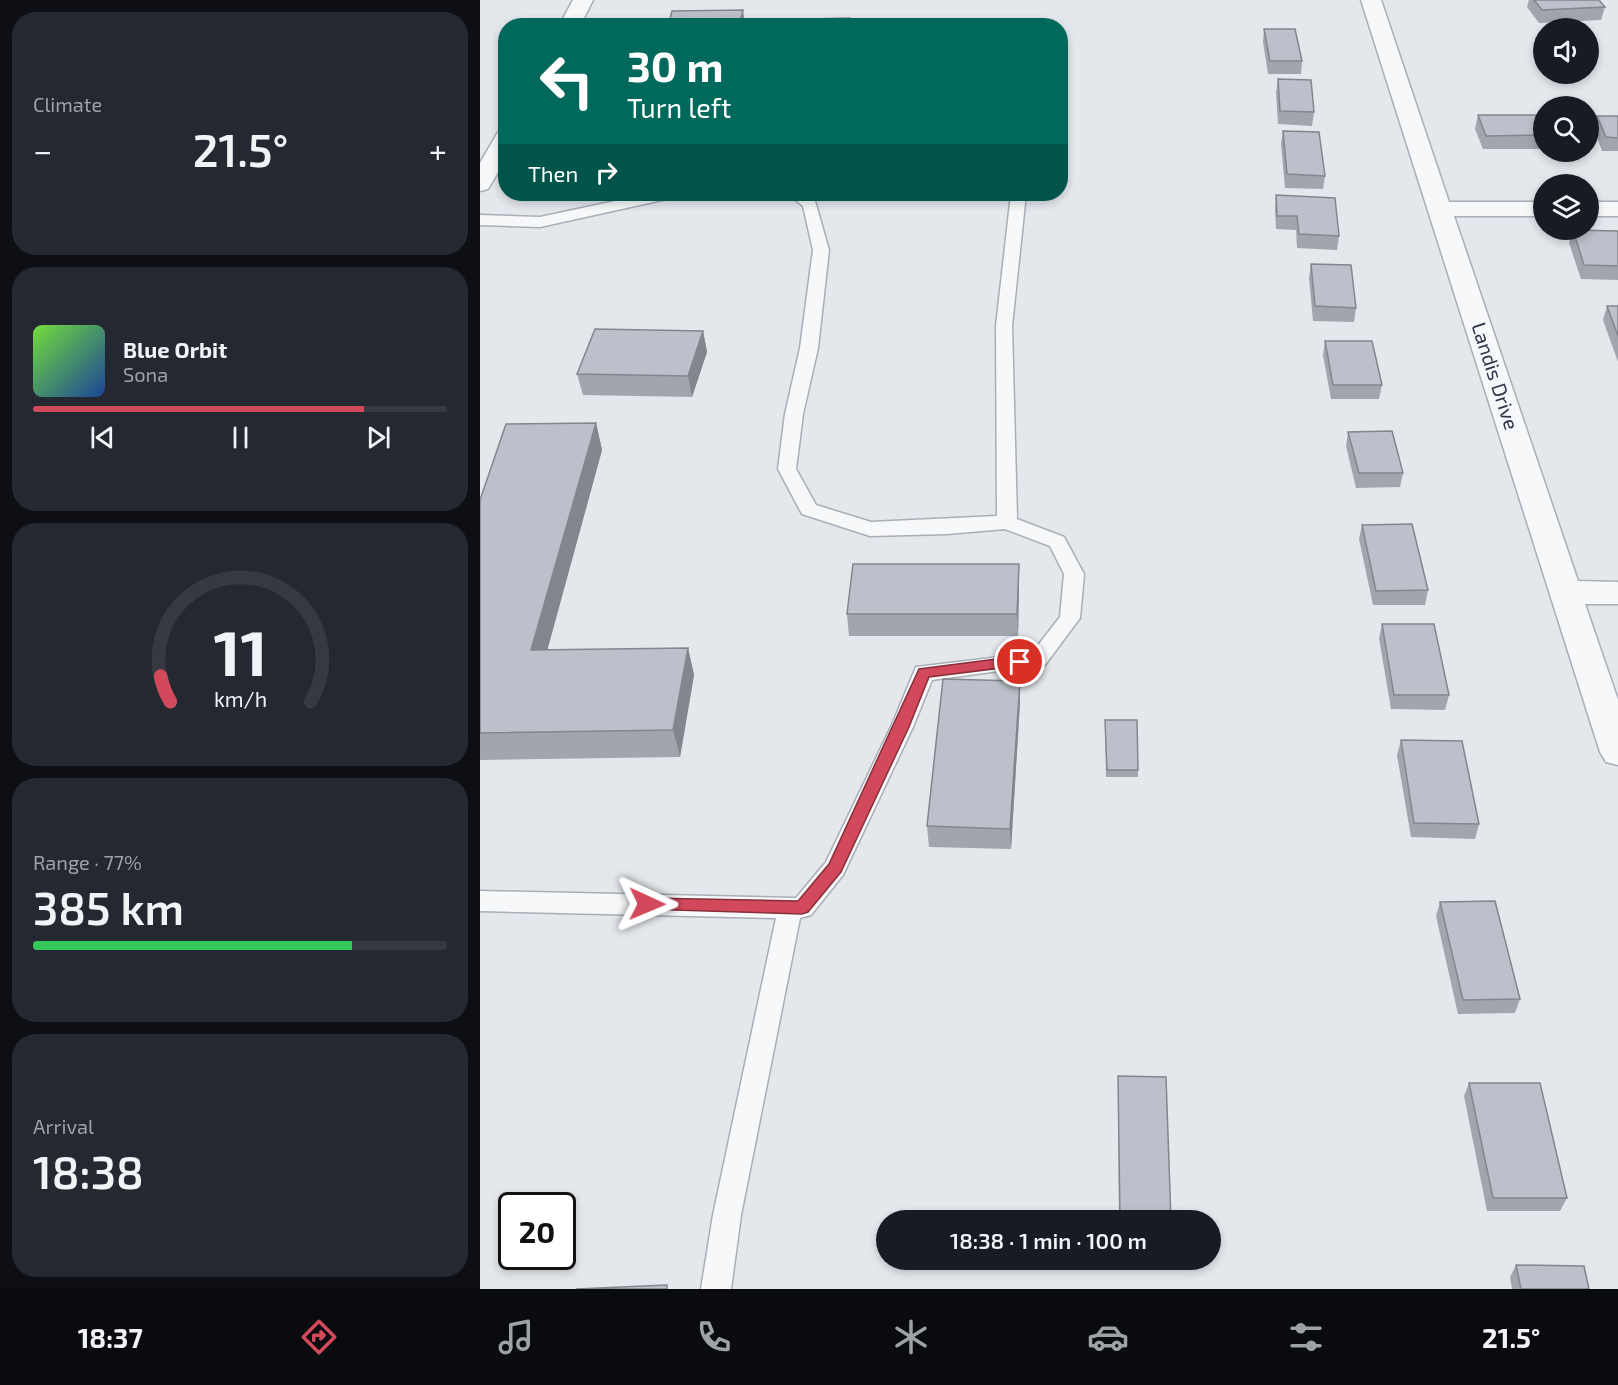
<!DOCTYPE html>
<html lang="en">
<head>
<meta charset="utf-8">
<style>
	body { margin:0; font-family:"Exo 2",sans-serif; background:#242831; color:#f1f3f6; height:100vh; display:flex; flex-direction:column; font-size:22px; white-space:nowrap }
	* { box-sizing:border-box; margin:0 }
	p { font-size:20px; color:#9ea1a6 }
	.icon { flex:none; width:33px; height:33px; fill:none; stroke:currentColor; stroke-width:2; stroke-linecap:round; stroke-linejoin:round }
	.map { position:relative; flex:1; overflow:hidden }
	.sheet { display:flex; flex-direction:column; gap:12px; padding:12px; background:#0d0f14; width:480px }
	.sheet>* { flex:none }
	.guide { position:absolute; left:18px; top:18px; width:570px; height:183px; border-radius:24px; box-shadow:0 3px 9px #0003; background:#00695c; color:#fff; overflow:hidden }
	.buttons { position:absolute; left:1053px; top:18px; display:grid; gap:12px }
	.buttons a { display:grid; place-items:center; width:66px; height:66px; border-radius:50%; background:#171b24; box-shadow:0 3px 9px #0003; font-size:30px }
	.speed { position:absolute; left:18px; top:1192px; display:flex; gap:12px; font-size:30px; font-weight:700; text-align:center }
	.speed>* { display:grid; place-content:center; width:78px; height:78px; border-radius:50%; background:#171b24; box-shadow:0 3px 9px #0003; line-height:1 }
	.speed .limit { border:3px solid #111; border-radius:9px; background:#fff; color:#111 }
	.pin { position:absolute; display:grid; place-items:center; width:51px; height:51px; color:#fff; margin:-26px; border:3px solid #fff; border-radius:50%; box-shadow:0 2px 6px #0007 }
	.me { position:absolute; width:66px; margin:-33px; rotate:91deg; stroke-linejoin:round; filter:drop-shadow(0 0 4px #0008) }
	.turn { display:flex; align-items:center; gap:21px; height:126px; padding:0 30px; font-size:27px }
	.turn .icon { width:78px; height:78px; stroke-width:2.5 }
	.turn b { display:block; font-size:42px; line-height:51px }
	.then { display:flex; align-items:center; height:57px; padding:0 30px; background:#0003; gap:12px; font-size:22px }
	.big { font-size:45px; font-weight:600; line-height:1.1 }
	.sheet .tile { flex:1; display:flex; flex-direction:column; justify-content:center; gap:9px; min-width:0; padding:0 21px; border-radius:24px; background:#242831 }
	.sheet .dial { align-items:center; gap:0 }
	.dial svg { height:156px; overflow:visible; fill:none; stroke:#363941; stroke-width:7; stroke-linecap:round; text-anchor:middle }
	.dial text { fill:#f1f3f6; stroke:none }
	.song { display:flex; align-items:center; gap:18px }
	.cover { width:72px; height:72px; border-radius:9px; background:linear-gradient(135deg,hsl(100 70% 55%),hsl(220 70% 35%)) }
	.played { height:6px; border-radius:3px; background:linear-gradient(90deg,#d1495b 80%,#363941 80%) }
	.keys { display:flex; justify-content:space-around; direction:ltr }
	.heat { display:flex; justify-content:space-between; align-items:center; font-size:33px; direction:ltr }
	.charge { height:9px; border-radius:4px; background:linear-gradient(90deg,#34c759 77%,#363941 0) }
	.trip { position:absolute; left:396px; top:1210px; width:345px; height:60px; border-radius:30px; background:#171b24; box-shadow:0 3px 9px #0003; font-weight:600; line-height:60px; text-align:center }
	.dock { display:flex; height:96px; justify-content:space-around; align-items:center; background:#090b0e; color:#9ea1a6 }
	.dock .icon { width:42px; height:42px }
	.dock .on { color:#d1495b }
	.dock b { font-size:27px; color:#f1f3f6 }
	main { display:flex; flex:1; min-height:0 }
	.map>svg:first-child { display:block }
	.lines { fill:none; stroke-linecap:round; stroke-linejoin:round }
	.service-casing { stroke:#a9aeb7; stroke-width:3 }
	.minor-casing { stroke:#a9aeb7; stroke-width:3 }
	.service { fill:#f7f8fa; fill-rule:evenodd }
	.minor { fill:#f7f8fa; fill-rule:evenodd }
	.wall { fill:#a1a5ae }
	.shaded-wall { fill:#83868d }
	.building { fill:#bbc0ca; stroke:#83868d; stroke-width:1.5 }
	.route { fill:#d1495b; stroke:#882f3b; stroke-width:1.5 }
	.labels { text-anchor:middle; stroke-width:6; stroke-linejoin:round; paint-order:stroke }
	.street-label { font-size:20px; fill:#2b3445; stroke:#f4f6f9 }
</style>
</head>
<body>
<main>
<section class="sheet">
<div class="tile"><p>Climate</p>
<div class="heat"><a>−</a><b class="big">21.5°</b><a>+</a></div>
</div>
<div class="tile">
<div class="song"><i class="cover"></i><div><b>Blue Orbit</b><p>Sona</p></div></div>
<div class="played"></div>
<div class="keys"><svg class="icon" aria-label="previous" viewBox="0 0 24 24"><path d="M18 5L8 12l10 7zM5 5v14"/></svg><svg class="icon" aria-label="pause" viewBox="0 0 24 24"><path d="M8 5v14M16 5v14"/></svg><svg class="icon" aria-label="next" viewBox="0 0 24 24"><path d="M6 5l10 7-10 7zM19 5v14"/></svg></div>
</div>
<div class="tile dial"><svg viewBox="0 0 100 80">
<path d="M14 69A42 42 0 1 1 86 69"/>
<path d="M14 69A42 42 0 0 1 9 56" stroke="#d1495b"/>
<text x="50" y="56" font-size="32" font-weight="700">11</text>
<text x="50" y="72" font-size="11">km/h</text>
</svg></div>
<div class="tile"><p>Range · 77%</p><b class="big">385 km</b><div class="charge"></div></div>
<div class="tile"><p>Arrival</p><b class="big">18:38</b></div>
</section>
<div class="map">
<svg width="1138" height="1289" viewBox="0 0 1138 1289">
	<rect width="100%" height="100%" fill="#e4e7ec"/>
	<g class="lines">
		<g class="service-casing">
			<g id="service">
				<polygon points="261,19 293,22 299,26 209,26 215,22"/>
				<polygon points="168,194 195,194 187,199 60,227 0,225 0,215 60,217"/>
				<polygon points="308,194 325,194 335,201 349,250 338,348 323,414 316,469 336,505 391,522 517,516 516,326 531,194 546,194 532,326 537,519 584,537 604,574 600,618 565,665 452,680 433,727 363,875 331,915 320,918 261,1215 251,1289 221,1289 233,1215 296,918 0,911 0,891 316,898 346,862 411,727 436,667 552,653 580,617 584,574 570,546 525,529 467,534 390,536 322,514 298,469 305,414 320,348 333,250 323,206"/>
			</g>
		</g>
		<g class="minor-casing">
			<g id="minor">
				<polygon points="93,0 113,0 100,26 79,26"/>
				<polygon points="881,0 901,0 969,202 1064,202 1064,216 974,216 1098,581 1138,582 1138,604 1105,604 1138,700 1138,765 1126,762 1120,752"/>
				<polygon points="26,130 26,159 8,189 0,191 0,163 18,132"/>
				<rect x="1108" y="202" width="30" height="14"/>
			</g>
		</g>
		<use href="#service" class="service"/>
		<use href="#minor" class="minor"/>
	</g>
	<g class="wall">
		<polygon points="1049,0 1119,0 1125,7 1121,20 1059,23 1047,7"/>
		<polygon points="784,29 822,61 821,74 788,74 783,42"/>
		<polygon points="798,79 834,112 832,126 798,124 796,92"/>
		<polygon points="998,115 1064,115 1064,149 1003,149 995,129"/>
		<polygon points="1117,116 1138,116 1138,151 1122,151 1114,129"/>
		<polygon points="803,131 845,176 843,189 805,188 801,144"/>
		<polygon points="796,195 859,236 857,250 817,248 816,230 796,229 795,209"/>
		<polygon points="1093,230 1138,231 1138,280 1101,279 1089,243"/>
		<polygon points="831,264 876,308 874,322 833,321 829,278"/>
		<polygon points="1127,306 1138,306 1138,362 1123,320"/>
		<polygon points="223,331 227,352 212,397 103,395 97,374"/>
		<polygon points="845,341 902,385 899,399 851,399 843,355"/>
		<polygon points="116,423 122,450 67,650 208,648 214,675 200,757 0,760 0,500"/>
		<polygon points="868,432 923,473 920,487 876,488 866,446"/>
		<polygon points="882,525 948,590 945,605 893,605 879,539"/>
		<polygon points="539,586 538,636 369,636 367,614"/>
		<polygon points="902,624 969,695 965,710 911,709 899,638"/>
		<polygon points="540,702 531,849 449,847 447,826"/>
		<polygon points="625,720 658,770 658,777 626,777"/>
		<polygon points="921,740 999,824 995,839 931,837 917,755"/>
		<polygon points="960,902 1040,999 1035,1013 978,1014 956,916"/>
		<polygon points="638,1076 691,1221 639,1221 638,1089"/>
		<polygon points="989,1083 1087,1198 1080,1211 1007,1211 984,1096"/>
		<polygon points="642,1260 690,1260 690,1261"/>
		<polygon points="1036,1265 1109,1289 1032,1289 1030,1277"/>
	</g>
	<g class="shaded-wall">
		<polygon points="263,10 265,26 259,26"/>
		<polygon points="223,331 227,352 212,397 208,376"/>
		<polygon points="116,423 122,450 60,677 51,650"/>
		<polygon points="539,564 539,586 538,636 537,614"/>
		<polygon points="208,648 214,675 200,757 193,730"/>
		<polygon points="540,681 540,702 531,849 530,829"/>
	</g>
	<g class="building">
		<polygon points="1054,0 1119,0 1125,7 1062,10"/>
		<polygon points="263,10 259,26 188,26 192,11"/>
		<polygon points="370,18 369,26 330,26 331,19"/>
		<polygon points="784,29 815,29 822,61 790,61"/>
		<polygon points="798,79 831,80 834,112 800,111"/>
		<polygon points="998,115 1064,115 1064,135 1006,136"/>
		<polygon points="1117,116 1138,116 1138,138 1126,137"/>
		<polygon points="803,131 839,132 845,176 807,174"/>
		<polygon points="796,195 855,198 859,236 819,234 817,216 797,216"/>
		<polygon points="1093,230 1138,231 1138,266 1104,265"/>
		<polygon points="831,264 871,265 876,308 835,306"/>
		<polygon points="1127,306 1138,306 1138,336"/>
		<polygon points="115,329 223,331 208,376 97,374"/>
		<polygon points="845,341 892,341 902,385 853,385"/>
		<polygon points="116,423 51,650 208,648 193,730 0,733 0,500 26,424"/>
		<polygon points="912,431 923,473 879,473 868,432"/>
		<polygon points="932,524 948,590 896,591 882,525"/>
		<polygon points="373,564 539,564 537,614 367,614"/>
		<polygon points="902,624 954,624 969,695 914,695"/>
		<polygon points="463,679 540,681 530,829 447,826"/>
		<polygon points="625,720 657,720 658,770 627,770"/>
		<polygon points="921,740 982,741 999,824 934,823"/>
		<polygon points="1015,901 1040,999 983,1000 960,902"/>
		<polygon points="638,1076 686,1077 691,1221 640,1221"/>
		<polygon points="989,1083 1060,1083 1087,1198 1013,1198"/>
		<polygon points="1036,1265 1104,1266 1109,1289 1041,1289"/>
		<polygon points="187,1285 187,1289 96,1289"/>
	</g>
	<polygon class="route" points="540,656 547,662 545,665 449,677 429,727 361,872 328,912 322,914 162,909 159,904 162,900 167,898 318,901 349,864 439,669"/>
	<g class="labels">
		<g class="street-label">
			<text transform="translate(1015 376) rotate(72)" y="7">Landis Drive</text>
		</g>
	</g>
</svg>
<div class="buttons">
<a><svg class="icon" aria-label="sound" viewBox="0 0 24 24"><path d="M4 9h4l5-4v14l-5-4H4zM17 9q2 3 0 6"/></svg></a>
<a><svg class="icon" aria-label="search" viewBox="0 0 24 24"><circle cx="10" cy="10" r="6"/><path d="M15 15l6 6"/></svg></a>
<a><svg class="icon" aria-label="layers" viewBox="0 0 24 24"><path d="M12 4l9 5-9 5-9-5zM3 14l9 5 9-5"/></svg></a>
</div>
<div class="speed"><div class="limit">20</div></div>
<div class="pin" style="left:540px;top:662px;background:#d93025"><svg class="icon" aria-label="arrive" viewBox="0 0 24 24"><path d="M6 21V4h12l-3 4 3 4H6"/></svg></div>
<svg class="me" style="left:167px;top:904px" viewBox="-20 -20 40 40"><path d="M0-17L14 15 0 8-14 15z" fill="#d1495b" stroke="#fff" stroke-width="4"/></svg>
<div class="trip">18:38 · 1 min · 100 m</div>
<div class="guide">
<div class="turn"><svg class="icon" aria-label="left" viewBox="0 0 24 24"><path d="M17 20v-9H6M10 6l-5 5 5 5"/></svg><div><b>30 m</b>Turn left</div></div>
<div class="then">Then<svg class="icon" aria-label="right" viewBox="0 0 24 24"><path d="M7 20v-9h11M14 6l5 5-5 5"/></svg></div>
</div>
</div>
</main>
<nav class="dock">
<b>18:37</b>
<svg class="icon on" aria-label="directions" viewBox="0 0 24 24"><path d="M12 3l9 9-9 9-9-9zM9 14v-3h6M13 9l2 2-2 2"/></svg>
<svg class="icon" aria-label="music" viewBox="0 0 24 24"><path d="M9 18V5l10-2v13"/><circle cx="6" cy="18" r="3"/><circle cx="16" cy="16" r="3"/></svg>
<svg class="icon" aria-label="phone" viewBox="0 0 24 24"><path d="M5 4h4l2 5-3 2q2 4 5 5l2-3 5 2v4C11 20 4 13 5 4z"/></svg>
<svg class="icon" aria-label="climate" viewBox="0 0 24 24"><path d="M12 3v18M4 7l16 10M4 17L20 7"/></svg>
<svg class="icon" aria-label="car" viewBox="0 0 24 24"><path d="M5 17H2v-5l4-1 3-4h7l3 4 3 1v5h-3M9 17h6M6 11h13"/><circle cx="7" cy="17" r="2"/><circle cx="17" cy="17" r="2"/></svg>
<svg class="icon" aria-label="filters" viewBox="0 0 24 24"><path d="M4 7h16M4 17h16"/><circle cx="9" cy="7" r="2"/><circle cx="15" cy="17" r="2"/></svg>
<b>21.5°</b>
</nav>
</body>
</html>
